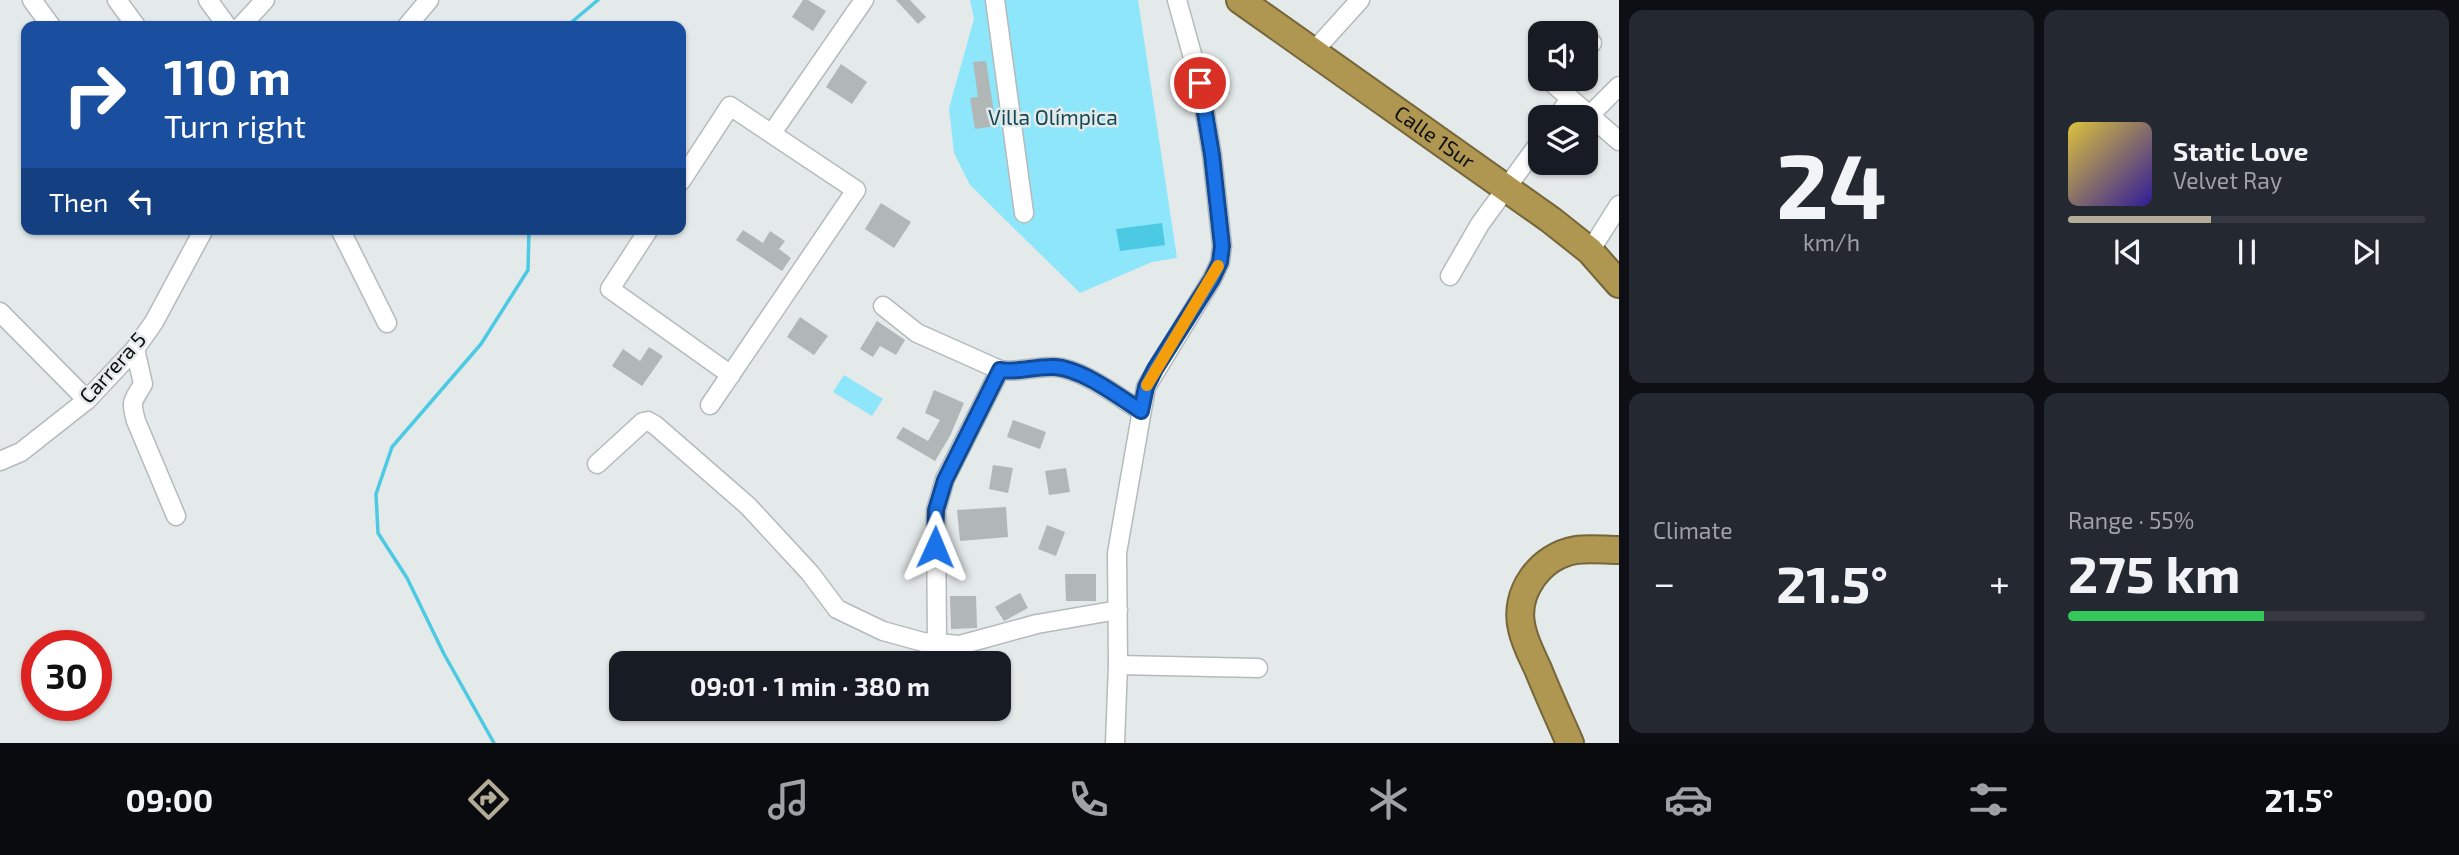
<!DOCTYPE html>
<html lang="en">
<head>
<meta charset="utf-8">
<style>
	body { margin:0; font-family:"Exo 2",sans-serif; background:#242831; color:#f1f3f6; height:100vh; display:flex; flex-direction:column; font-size:26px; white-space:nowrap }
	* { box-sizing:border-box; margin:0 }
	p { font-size:23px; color:#9ea1a6 }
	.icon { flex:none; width:38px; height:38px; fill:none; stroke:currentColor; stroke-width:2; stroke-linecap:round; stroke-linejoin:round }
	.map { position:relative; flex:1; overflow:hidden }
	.details { display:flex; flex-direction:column; gap:10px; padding:10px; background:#0d0f14; width:840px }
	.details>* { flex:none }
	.guide { position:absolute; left:21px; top:21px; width:665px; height:214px; border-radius:14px; box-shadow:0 2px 5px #0004; background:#1a4fa0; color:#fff; overflow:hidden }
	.tools { position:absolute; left:1528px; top:21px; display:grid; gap:14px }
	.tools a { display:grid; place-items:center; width:70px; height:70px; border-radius:14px; background:#171b24; box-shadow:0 2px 5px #0004; font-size:35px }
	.speed { position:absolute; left:21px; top:630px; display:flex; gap:14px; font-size:35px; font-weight:700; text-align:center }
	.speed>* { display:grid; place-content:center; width:91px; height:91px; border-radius:50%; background:#171b24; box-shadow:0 2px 5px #0004; line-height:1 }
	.speed .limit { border:10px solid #d22; background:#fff; color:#111 }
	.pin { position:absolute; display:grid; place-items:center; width:60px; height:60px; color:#fff; margin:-30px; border:4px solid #fff; border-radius:50%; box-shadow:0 2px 7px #0007 }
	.me { position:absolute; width:77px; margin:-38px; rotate:1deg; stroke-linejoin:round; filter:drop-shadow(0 0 5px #0008) }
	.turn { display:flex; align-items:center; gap:24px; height:147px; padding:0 28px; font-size:32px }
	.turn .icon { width:91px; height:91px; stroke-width:2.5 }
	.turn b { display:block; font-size:49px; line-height:60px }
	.then { display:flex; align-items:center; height:66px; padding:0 28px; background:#0003; gap:14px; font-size:26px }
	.big { font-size:52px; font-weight:700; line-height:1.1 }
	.details .card { flex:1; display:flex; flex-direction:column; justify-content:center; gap:10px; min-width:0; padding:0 24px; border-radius:14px; background:#242831 }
	.details .dial { align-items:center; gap:0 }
	.dial b { font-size:91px; line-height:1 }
	.song { display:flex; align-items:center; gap:21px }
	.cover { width:84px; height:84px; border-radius:10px; background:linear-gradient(135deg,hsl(50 70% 55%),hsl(250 70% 35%)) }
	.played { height:7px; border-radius:4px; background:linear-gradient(90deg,#b3ac98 40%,#363941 40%) }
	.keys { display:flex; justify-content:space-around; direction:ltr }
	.heat { display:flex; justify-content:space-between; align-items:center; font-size:38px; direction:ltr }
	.charge { height:10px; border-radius:5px; background:linear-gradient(90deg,#34c759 55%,#363941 0) }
	.details .tiles { flex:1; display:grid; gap:10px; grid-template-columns:repeat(2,1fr) }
	.trip { position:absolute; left:609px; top:651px; width:402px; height:70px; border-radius:14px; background:#171b24; box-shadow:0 2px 5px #0004; font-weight:700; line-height:70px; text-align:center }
	.tab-bar { display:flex; height:112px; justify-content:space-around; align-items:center; background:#090b0e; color:#9ea1a6 }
	.tab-bar .icon { width:49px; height:49px }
	.tab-bar .on { color:#b3ac98 }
	.tab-bar b { font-size:32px; color:#f1f3f6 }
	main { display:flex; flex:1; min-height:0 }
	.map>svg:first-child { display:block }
	.green { fill:#8ee6fb }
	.water { fill:#4ccae4 }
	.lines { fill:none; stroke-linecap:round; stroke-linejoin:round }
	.stream { stroke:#4ccae4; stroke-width:3.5 }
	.building { fill:#b1b6b7 }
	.minor-casing { stroke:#b5babc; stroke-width:21 }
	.highway-casing { stroke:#76673a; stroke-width:30 }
	.minor { stroke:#fff; stroke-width:18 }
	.highway { stroke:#af9651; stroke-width:26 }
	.route-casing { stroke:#114b97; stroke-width:18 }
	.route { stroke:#1a73e8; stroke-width:12 }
	.slow { stroke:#f59e0b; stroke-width:12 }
	.labels { text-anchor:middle; stroke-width:5; stroke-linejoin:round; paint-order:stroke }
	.park-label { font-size:21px; fill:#134954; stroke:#e4e9ea }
	.street-label { font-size:21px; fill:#0d0f0f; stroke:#e4e9ea }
</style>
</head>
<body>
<main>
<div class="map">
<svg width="1619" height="743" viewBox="0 0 1619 743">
	<rect width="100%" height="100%" fill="#e4e9ea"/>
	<g class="green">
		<polygon points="970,0 1138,0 1177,258 1152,262 1080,293 970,185 954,153 949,108 974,19"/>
		<polygon points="844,375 883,399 872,416 833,392"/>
	</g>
	<polygon class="water" points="1162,223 1165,245 1120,251 1116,229"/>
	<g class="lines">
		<g class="stream">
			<polyline points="567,26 598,0"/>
			<polyline points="494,743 444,654 407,578 378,533 376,494 392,447 481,344 528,270 529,229"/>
		</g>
	</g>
	<g class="building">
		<polygon points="803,0 808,0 826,11 813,31 792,17"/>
		<polygon points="896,0 910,0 926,17 918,24"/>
		<polygon points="986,61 996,126 975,129 970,98 978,97 973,62"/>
		<polygon points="841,64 867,82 852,104 826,87"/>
		<polygon points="881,203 911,222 894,248 865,229"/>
		<polygon points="743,230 763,243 770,231 785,241 779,249 791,258 782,271 736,240"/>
		<polygon points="800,317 828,336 814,355 787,337"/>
		<polygon points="877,321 905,340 896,355 880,346 873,357 860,349"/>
		<polygon points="649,347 663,356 642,386 612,366 623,349 640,361"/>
		<polygon points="934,390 964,403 950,436 935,461 896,438 903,427 928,441 940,420 925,413"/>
		<polygon points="1013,420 1046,432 1040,449 1007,437"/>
		<polygon points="993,465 1013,468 1008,493 989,489"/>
		<polygon points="1066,468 1070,492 1049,495 1045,471"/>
		<polygon points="1006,507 1008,537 960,541 957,510"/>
		<polygon points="1047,525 1065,532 1056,556 1038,549"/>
		<polygon points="1065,574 1096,574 1096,601 1066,601"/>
		<polygon points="1020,593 1028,608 1004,621 995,607"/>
		<polygon points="950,596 976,596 977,628 951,629"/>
	</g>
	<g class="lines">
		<g class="minor-casing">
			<g id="minor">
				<polyline points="32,0 51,26"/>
				<polyline points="117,0 136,26"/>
				<polyline points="208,0 227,26"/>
				<polyline points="995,0 1024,213"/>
				<polyline points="241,26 265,0"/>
				<polyline points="407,26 429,0"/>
				<polyline points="1586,49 1592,43"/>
				<polyline points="1312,53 1360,0"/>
				<polyline points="1551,79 1549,80 1619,141"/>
				<polyline points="1589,116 1619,86"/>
				<polyline points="1557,117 1570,99"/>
				<polyline points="772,133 864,0"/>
				<polyline points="681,181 730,106 856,190 710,405"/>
				<polyline points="340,229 387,323"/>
				<polyline points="649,229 610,289 731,375"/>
				<polyline points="1590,251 1619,205"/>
				<polyline points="1450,276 1480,224 1540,142"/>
				<path d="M883,306L917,333L1000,370C1018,373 1035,366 1054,367C1081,368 1117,396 1141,411"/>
				<polyline points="0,312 87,400"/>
				<path d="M135,349L143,384C133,402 130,399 136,421L176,516"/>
				<polyline points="0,461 21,452 87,400 135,349 154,322 204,229"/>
				<polyline points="597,464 643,422 648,421 655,425 748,506 810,573 837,609 883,631 923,642 960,645 1037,624 1118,610"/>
				<polyline points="937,643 936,510 945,479 1000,370"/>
				<polyline points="1118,665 1258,668"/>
				<polyline points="1115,743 1118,665 1117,553 1146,387 1212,279 1220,262 1222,246 1212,155 1200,83 1177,0"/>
			</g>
		</g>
		<g class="highway-casing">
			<g id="highway">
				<path id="s1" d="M1240,0L1551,220L1590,251L1619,284"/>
				<path d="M1570,743C1559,718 1548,694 1538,669C1532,656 1525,643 1522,629C1513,593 1540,556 1576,550C1590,548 1605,550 1619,550"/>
			</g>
		</g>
		<use href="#minor" class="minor"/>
		<use href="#highway" class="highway"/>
	</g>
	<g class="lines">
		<g class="route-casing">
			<path id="route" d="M935,547L936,510L945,480L1000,370C1018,373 1035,366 1054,367C1081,368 1118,396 1141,411L1146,387L1155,369L1212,279L1220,262L1222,246L1212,155L1200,83"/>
		</g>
		<use href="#route" class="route"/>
		<polyline class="slow" points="1147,385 1218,266"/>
	</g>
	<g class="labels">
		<g class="park-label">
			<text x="1053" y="125">Villa Olímpica</text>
		</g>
		<g class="street-label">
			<text dy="7" stroke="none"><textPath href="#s1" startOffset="238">Calle 1Sur</textPath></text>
			<text transform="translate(113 368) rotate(-48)" y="7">Carrera 5</text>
		</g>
	</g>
</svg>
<div class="tools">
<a><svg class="icon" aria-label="sound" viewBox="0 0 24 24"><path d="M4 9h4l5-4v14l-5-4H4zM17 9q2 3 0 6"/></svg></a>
<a><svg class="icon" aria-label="layers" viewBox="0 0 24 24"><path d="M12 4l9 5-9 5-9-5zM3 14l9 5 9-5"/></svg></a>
</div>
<div class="speed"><div class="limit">30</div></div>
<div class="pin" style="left:1200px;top:83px;background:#d93025"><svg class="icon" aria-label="arrive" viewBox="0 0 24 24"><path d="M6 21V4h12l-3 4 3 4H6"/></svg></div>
<svg class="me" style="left:935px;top:547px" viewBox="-20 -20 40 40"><path d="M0-17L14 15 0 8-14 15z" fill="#1a73e8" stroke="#fff" stroke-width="4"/></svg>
<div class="trip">09:01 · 1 min · 380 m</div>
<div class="guide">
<div class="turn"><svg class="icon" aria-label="right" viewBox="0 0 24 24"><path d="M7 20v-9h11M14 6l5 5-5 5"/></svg><div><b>110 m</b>Turn right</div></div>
<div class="then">Then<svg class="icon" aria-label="left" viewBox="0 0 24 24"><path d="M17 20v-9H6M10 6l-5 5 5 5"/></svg></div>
</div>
</div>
<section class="details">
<div class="tiles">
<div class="card dial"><b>24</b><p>km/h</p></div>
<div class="card">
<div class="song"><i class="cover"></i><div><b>Static Love</b><p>Velvet Ray</p></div></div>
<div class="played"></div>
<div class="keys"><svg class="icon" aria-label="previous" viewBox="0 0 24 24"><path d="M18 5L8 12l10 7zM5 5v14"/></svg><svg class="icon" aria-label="pause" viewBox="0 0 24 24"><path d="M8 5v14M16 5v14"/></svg><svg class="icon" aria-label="next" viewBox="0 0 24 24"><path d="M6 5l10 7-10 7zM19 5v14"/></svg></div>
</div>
<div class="card"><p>Climate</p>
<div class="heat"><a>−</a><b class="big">21.5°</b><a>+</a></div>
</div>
<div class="card"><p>Range · 55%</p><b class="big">275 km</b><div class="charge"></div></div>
</div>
</section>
</main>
<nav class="tab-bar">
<b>09:00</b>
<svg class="icon on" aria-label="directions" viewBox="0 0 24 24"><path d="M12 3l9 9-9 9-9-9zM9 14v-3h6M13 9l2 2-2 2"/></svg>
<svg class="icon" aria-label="music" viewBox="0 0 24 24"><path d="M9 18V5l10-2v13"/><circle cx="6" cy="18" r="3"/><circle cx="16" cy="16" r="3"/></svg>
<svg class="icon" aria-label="phone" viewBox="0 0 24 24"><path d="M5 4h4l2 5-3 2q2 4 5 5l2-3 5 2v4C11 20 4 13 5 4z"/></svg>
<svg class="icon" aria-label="climate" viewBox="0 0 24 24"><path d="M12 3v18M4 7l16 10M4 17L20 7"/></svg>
<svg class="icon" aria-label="car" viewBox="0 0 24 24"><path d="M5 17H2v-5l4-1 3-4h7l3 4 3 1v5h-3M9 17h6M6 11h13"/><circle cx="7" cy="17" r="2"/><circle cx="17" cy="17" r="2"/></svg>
<svg class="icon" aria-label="filters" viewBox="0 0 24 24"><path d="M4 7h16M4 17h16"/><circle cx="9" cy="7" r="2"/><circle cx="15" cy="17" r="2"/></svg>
<b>21.5°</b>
</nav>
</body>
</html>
